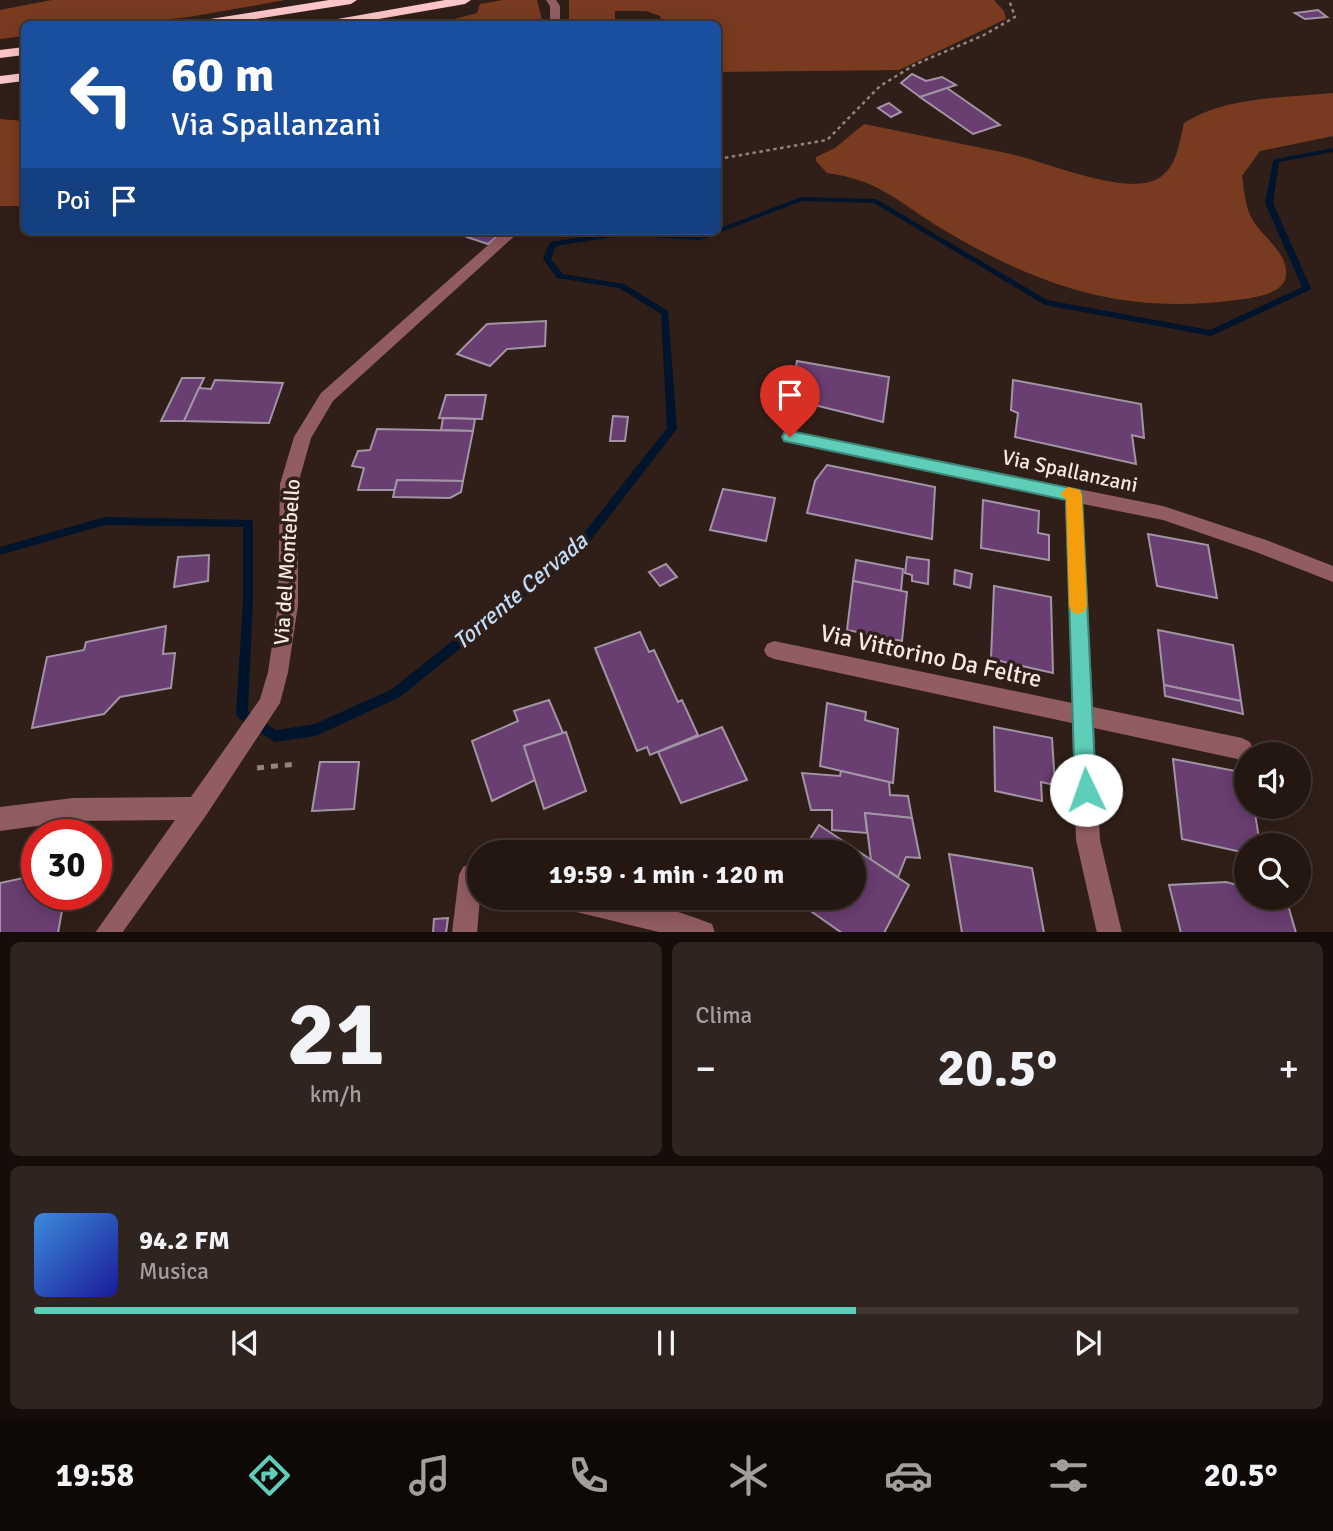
<!DOCTYPE html>
<html lang="it">
<head>
<meta charset="utf-8">
<style>
	body { margin:0; font-family:Signika,sans-serif; background:#302420; color:#f1f3f6; height:100vh; display:flex; flex-direction:column; font-size:26px; white-space:nowrap }
	* { box-sizing:border-box; margin:0 }
	p { font-size:23px; color:#a39f9f }
	.icon { flex:none; width:38px; height:38px; fill:none; stroke:currentColor; stroke-width:2; stroke-linecap:round; stroke-linejoin:round }
	.map { position:relative; height:932px; overflow:hidden }
	.panel { display:flex; flex-direction:column; gap:10px; padding:10px; background:#140d0a; flex:1 }
	.panel>* { flex:none }
	.guide { position:absolute; left:21px; top:21px; width:700px; height:214px; border-radius:10px; box-shadow:0 4px 18px #0003,0 0 0 2px #413632; background:#1a4fa0; color:#fff; overflow:hidden }
	.fabs { position:absolute; left:1234px; top:742px; display:grid; gap:14px }
	.fabs a { display:grid; place-items:center; width:77px; height:77px; border-radius:50%; background:#241712; box-shadow:0 4px 18px #0003,0 0 0 2px #413632; font-size:35px }
	.speed { position:absolute; left:21px; top:819px; display:flex; gap:14px; font-size:35px; font-weight:700; text-align:center }
	.speed>* { display:grid; place-content:center; width:91px; height:91px; border-radius:50%; background:#241712; box-shadow:0 4px 18px #0003,0 0 0 2px #413632; line-height:1 }
	.speed .limit { border:10px solid #d22; background:#fff; color:#111 }
	.pin { position:absolute; display:grid; place-items:center; width:60px; height:60px; color:#fff; margin:-72px -30px; border-radius:50% 50% 50% 0; rotate:-45deg; box-shadow:0 0 7px #0007 }
	.pin .icon { rotate:45deg }
	.me { position:absolute; width:77px; margin:-38px; rotate:357deg; stroke-linejoin:round; filter:drop-shadow(0 0 5px #0008) }
	.turn { display:flex; align-items:center; gap:24px; height:147px; padding:0 35px; font-size:32px }
	.turn .icon { width:91px; height:91px; stroke-width:2.5 }
	.turn b { display:block; font-size:49px; line-height:60px }
	.then { display:flex; align-items:center; height:66px; padding:0 35px; background:#0003; gap:14px; font-size:26px }
	.big { font-size:52px; font-weight:700; line-height:1.1 }
	.panel .tile { flex:1; display:flex; flex-direction:column; justify-content:center; gap:10px; min-width:0; padding:0 24px; border-radius:10px; background:#302420 }
	.panel .dial { align-items:center; gap:0 }
	.dial b { font-size:91px; line-height:1 }
	.song { display:flex; align-items:center; gap:21px }
	.cover { width:84px; height:84px; border-radius:10px; background:linear-gradient(135deg,hsl(210 70% 55%),hsl(240 70% 35%)) }
	.played { height:7px; border-radius:4px; background:linear-gradient(90deg,#5eceb8 65%,#413632 65%) }
	.keys { display:flex; justify-content:space-around; direction:ltr }
	.heat { display:flex; justify-content:space-between; align-items:center; font-size:38px; direction:ltr }
	.panel .tiles { flex:1; display:grid; gap:10px; grid-template-columns:1fr 1fr }
	.tile:last-child { grid-column:span 2 }
	.trip { position:absolute; left:467px; top:840px; width:399px; height:70px; border-radius:35px; background:#241712; box-shadow:0 4px 18px #0003,0 0 0 2px #413632; font-weight:700; line-height:70px; text-align:center }
	.menu { display:flex; height:112px; justify-content:space-around; align-items:center; background:#0e0907; color:#a39f9f }
	.menu .icon { width:49px; height:49px }
	.menu .on { color:#5eceb8 }
	.menu b { font-size:32px; color:#f1f3f6 }
	.map>svg:first-child { display:block }
	.forest { fill:#793b1f }
	.lines { fill:none; stroke-linecap:round; stroke-linejoin:round }
	.stream { fill:#00152c; fill-rule:evenodd }
	.building { fill:#693e71; stroke:#a294a5; stroke-width:2 }
	.path-far1 { stroke:#92837d; stroke-width:2.5; stroke-dasharray:3.5 3.5; stroke-linecap:butt }
	.path { stroke:#92837d; stroke-width:5; stroke-dasharray:7 7; stroke-linecap:butt }
	.street { fill:#925d61; fill-rule:evenodd }
	.highway { fill:#fcc5c8; fill-rule:evenodd }
	.route { fill:#5eceb8; stroke:#3d8678; stroke-width:2 }
	.slow { fill:#f59e0b }
	.labels { text-anchor:middle; stroke-width:7; stroke-linejoin:round; paint-order:stroke }
	.street-label { font-size:21px; fill:#f5e9e4; stroke:#301f18 }
	.water-label { font-size:23px; font-style:italic; fill:#c1ddfa; stroke:#301f18 }
	.near-street-label { font-size:24px; fill:#f5e9e4; stroke:#301f18 }
</style>
</head>
<body>
<div class="map">
<svg width="1333" height="933" viewBox="0 0 1333 933">
	<rect width="100%" height="100%" fill="#301f18"/>
	<g class="forest">
		<polygon points="52,0 285,0 189,17 127,24 24,24 24,36 0,39 0,10"/>
		<polygon points="503,0 537,0 543,24 436,24 477,13 480,4"/>
		<polygon points="569,0 994,0 1004,11 1006,19 899,70 718,72 718,24 663,24 660,16 646,11 615,11 615,24 569,24"/>
		<path d="M1333,93V136L1260,151L1242,176C1244,188 1245,206 1251,217C1260,236 1288,251 1286,275C1285,293 1257,297 1243,299C1127,316 1044,289 944,230C900,204 881,180 827,173L816,161V157L835,148L864,124C912,134 959,143 1006,153C1042,160 1124,197 1157,179C1177,169 1179,143 1184,123C1226,96 1285,98 1333,93Z"/>
		<polygon points="0,119 24,121 24,206 0,206"/>
	</g>
	<g class="lines">
		<polygon class="stream" points="1333,148 1333,152 1279,162 1273,203 1311,288 1310,290 1211,336 1045,305 874,203 802,201 700,240 625,235 556,246 551,259 563,274 624,284 668,311 677,429 584,549 400,697 316,736 275,742 238,718 236,714 243,600 243,527 105,525 0,555 0,547 105,517 252,520 253,523 253,600 248,711 276,730 315,724 392,689 576,543 667,428 661,314 619,288 557,278 543,259 550,242 623,231 699,236 711,231 718,231 718,229 801,197 876,199 1047,300 1210,330 1302,287 1265,203 1273,161 1276,159"/>
	</g>
	<g class="building">
		<polygon points="1318,10 1327,17 1305,19 1295,13"/>
		<polygon points="912,74 926,81 942,77 956,85 920,97 901,83"/>
		<polygon points="947,88 1000,125 973,134 920,97"/>
		<polygon points="889,103 901,112 891,117 878,108"/>
		<polygon points="474,231 503,231 488,244 467,237"/>
		<polygon points="546,321 545,346 507,349 490,366 457,354 487,324"/>
		<polygon points="797,361 889,377 883,422 790,399"/>
		<polygon points="182,378 204,378 184,421 161,421"/>
		<polygon points="215,380 283,383 269,423 184,421 199,388 211,389"/>
		<polygon points="1013,380 1141,404 1144,438 1132,435 1136,464 1015,437 1018,413 1011,410"/>
		<polygon points="446,395 486,395 482,419 439,418"/>
		<polygon points="613,416 628,417 625,441 610,441"/>
		<polygon points="443,418 475,419 473,431 441,430"/>
		<polygon points="377,429 473,431 463,481 397,480 395,490 358,490 364,468 352,466 358,451 370,450"/>
		<polygon points="827,465 935,487 932,539 807,513 815,481"/>
		<polygon points="397,480 463,481 461,492 450,498 393,497"/>
		<polygon points="723,489 775,498 766,541 710,530"/>
		<polygon points="983,500 1039,511 1038,533 1049,535 1049,560 981,548"/>
		<polygon points="1148,534 1208,545 1217,598 1157,586"/>
		<polygon points="209,555 208,581 174,587 178,557"/>
		<polygon points="907,557 929,560 928,584 912,581 912,575 905,573"/>
		<polygon points="856,560 903,569 901,591 853,581"/>
		<polygon points="666,564 677,577 660,586 649,572"/>
		<polygon points="955,570 972,574 970,588 954,584"/>
		<polygon points="853,581 907,592 902,641 847,630"/>
		<polygon points="994,586 1051,597 1053,673 991,659"/>
		<polygon points="166,626 163,654 175,653 171,688 120,697 104,714 32,728 47,657 84,650 86,642"/>
		<polygon points="1158,630 1233,645 1241,701 1164,685"/>
		<polygon points="640,632 649,652 654,650 678,702 682,700 698,735 650,755 647,747 637,751 595,648"/>
		<polygon points="1164,685 1241,701 1243,714 1165,696"/>
		<polygon points="549,700 563,733 524,746 535,780 492,801 472,741 518,721 514,711"/>
		<polygon points="827,703 866,712 865,720 898,729 893,783 820,766"/>
		<polygon points="722,727 747,780 681,803 658,752"/>
		<polygon points="994,727 1052,738 1055,785 1041,782 1042,801 995,791"/>
		<polygon points="566,732 586,791 544,809 524,746"/>
		<polygon points="1173,759 1246,773 1246,807 1254,807 1260,845 1246,845 1246,853 1182,839"/>
		<polygon points="320,762 359,762 354,809 312,811"/>
		<polygon points="841,771 889,782 890,795 908,796 912,818 865,813 867,833 832,830 832,810 811,810 802,773 840,776"/>
		<polygon points="865,813 912,818 920,858 906,857 898,877 871,860"/>
		<polygon points="819,825 909,885 884,933 842,933 792,898 854,898 854,852 802,852"/>
		<polygon points="949,854 1032,868 1044,933 962,933"/>
		<polygon points="37,875 37,894 65,894 58,933 0,933 0,883"/>
		<polygon points="1226,882 1246,887 1246,898 1286,898 1296,933 1181,933 1169,885"/>
		<polygon points="448,918 446,933 433,933 434,919"/>
	</g>
	<g class="lines">
		<polyline class="path-far1" points="718,159 827,140 880,86 916,64 984,35 1015,17 1009,0"/>
		<polyline class="path" points="257,768 296,764"/>
		<g class="street">
			<polygon points="546,0 556,0 560,6 560,24 550,24 550,6"/>
			<polygon points="504,231 520,231 333,401 311,438 298,484 298,605 288,672 280,703 205,817 122,933 95,933 175,820 73,821 0,831 0,807 73,798 191,797 260,699 268,672 278,605 280,484 294,437 321,393"/>
			<polygon points="790,431 1163,506 1269,541 1333,566 1333,582 1256,552 1163,520 1083,504 1093,707 1242,738 1250,742 1253,749 1251,754 1246,754 1246,758 1242,760 1094,728 1100,840 1122,933 1097,933 1076,840 1072,723 774,659 767,656 764,650 767,644 774,641 1072,703 1065,500 784,441 781,437 784,433"/>
			<polygon points="471,863 480,865 480,898 477,933 452,933 459,875 463,867"/>
			<path d="M556,898C610,895 661,903 712,924L715,933H663L568,910L559,907Z"/>
		</g>
		<g class="highway">
			<polygon points="329,0 357,0 351,4 224,24 198,24 204,20"/>
			<polygon points="445,0 471,0 465,4 350,24 326,24 332,20"/>
			<polygon points="24,47 24,55 0,58 0,50"/>
			<polygon points="24,73 24,81 0,84 0,76"/>
		</g>
	</g>
	<polygon class="route" points="790,431 1080,490 1082,495 1096,790 1093,798 1086,801 1078,798 1075,790 1066,500 784,441 782,437 784,433"/>
	<polygon class="slow" points="1068,487 1080,490 1082,495 1087,606 1084,612 1078,614 1072,612 1069,606 1066,499 1060,494"/>
	<g class="labels">
		<g class="street-label">
			<text transform="translate(1070 471) rotate(12)" y="7">Via Spallanzani</text>
			<text transform="translate(287 562) rotate(-86)" y="7">Via del Montebello</text>
		</g>
		<g class="water-label">
			<text transform="translate(520 591) rotate(-40)" y="8">Torrente Cervada</text>
		</g>
		<g class="near-street-label">
			<text transform="translate(931 656) rotate(12)" y="8">Via Vittorino Da Feltre</text>
		</g>
	</g>
</svg>
<div class="fabs">
<a><svg class="icon" aria-label="sound" viewBox="0 0 24 24"><path d="M4 9h4l5-4v14l-5-4H4zM17 9q2 3 0 6"/></svg></a>
<a><svg class="icon" aria-label="search" viewBox="0 0 24 24"><circle cx="10" cy="10" r="6"/><path d="M15 15l6 6"/></svg></a>
</div>
<div class="speed"><div class="limit">30</div></div>
<div class="pin" style="left:790px;top:437px;background:#d93025"><svg class="icon" aria-label="arrive" viewBox="0 0 24 24"><path d="M6 21V4h12l-3 4 3 4H6"/></svg></div>
<svg class="me" style="left:1086px;top:790px" viewBox="-20 -20 40 40"><circle r="19" fill="#fff"/><path d="M0-13L10 11 0 6-10 11z" fill="#5eceb8"/></svg>
<div class="trip">19:59 · 1 min · 120 m</div>
<div class="guide">
<div class="turn"><svg class="icon" aria-label="left" viewBox="0 0 24 24"><path d="M17 20v-9H6M10 6l-5 5 5 5"/></svg><div><b>60 m</b>Via Spallanzani</div></div>
<div class="then">Poi<svg class="icon" aria-label="arrive" viewBox="0 0 24 24"><path d="M6 21V4h12l-3 4 3 4H6"/></svg></div>
</div>
</div>
<section class="panel">
<div class="tiles">
<div class="tile dial"><b>21</b><p>km/h</p></div>
<div class="tile"><p>Clima</p>
<div class="heat"><a>−</a><b class="big">20.5°</b><a>+</a></div>
</div>
<div class="tile">
<div class="song"><i class="cover"></i><div><b>94.2 FM</b><p>Musica</p></div></div>
<div class="played"></div>
<div class="keys"><svg class="icon" aria-label="previous" viewBox="0 0 24 24"><path d="M18 5L8 12l10 7zM5 5v14"/></svg><svg class="icon" aria-label="pause" viewBox="0 0 24 24"><path d="M8 5v14M16 5v14"/></svg><svg class="icon" aria-label="next" viewBox="0 0 24 24"><path d="M6 5l10 7-10 7zM19 5v14"/></svg></div>
</div>
</div>
</section>
<nav class="menu">
<b>19:58</b>
<svg class="icon on" aria-label="directions" viewBox="0 0 24 24"><path d="M12 3l9 9-9 9-9-9zM9 14v-3h6M13 9l2 2-2 2"/></svg>
<svg class="icon" aria-label="music" viewBox="0 0 24 24"><path d="M9 18V5l10-2v13"/><circle cx="6" cy="18" r="3"/><circle cx="16" cy="16" r="3"/></svg>
<svg class="icon" aria-label="phone" viewBox="0 0 24 24"><path d="M5 4h4l2 5-3 2q2 4 5 5l2-3 5 2v4C11 20 4 13 5 4z"/></svg>
<svg class="icon" aria-label="climate" viewBox="0 0 24 24"><path d="M12 3v18M4 7l16 10M4 17L20 7"/></svg>
<svg class="icon" aria-label="car" viewBox="0 0 24 24"><path d="M5 17H2v-5l4-1 3-4h7l3 4 3 1v5h-3M9 17h6M6 11h13"/><circle cx="7" cy="17" r="2"/><circle cx="17" cy="17" r="2"/></svg>
<svg class="icon" aria-label="filters" viewBox="0 0 24 24"><path d="M4 7h16M4 17h16"/><circle cx="9" cy="7" r="2"/><circle cx="15" cy="17" r="2"/></svg>
<b>20.5°</b>
</nav>
</body>
</html>
